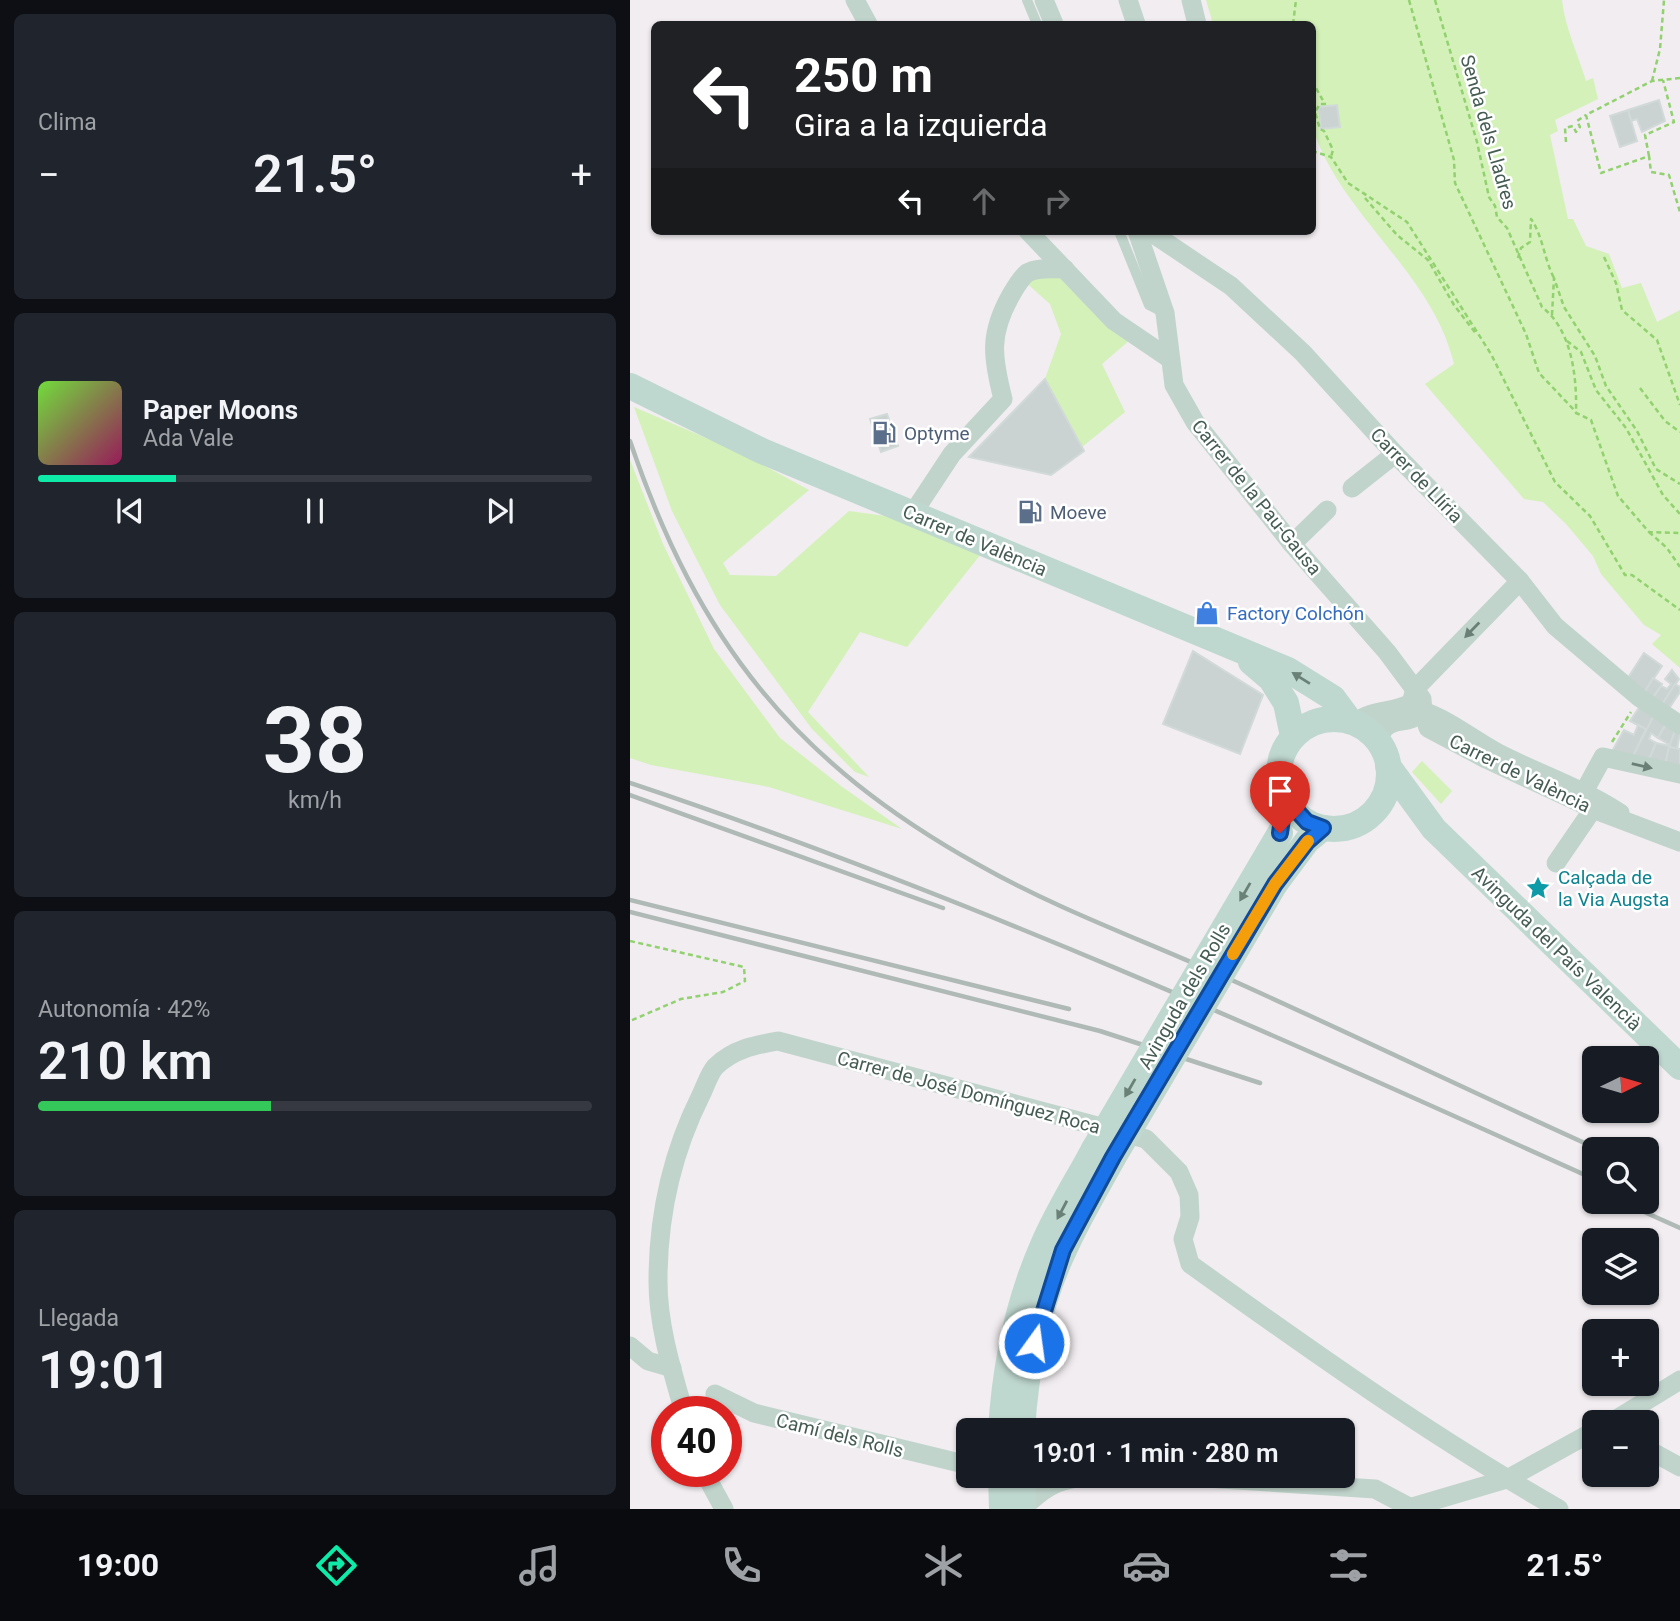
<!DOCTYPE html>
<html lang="es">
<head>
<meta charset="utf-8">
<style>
	body { margin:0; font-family:Roboto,sans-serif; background:#20242c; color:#f1f3f6; height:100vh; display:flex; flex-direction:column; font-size:26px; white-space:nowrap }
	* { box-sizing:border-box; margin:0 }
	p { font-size:23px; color:#9ea1a6 }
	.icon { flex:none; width:38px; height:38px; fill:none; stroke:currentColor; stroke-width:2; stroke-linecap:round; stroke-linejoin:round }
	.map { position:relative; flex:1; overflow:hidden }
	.sheet { display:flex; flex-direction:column; gap:14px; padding:14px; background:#0d0f14; width:630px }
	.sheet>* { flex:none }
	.banner { position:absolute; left:21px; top:21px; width:665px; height:214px; border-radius:10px; box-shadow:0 2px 5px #0004; background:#202124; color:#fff; overflow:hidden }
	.needle { width:46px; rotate:85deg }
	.tools { position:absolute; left:952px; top:1046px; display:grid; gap:14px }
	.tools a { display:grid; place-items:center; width:77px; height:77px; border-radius:10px; background:#171b24; box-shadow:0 2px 5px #0004; font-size:35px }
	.speed { position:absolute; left:21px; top:1396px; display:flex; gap:14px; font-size:35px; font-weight:700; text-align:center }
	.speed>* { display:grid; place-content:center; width:91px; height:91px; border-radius:50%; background:#171b24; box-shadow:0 2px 5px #0004; line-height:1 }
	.speed .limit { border:10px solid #d22; background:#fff; color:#111 }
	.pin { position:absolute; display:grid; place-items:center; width:60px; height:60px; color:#fff; margin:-72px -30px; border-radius:50% 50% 50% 0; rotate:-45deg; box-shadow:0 0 7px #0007 }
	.pin .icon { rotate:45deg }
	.me { position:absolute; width:77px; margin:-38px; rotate:14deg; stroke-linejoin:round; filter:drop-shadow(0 0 5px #0008) }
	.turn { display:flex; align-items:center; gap:24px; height:147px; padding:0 28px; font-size:32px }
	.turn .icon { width:91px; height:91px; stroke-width:2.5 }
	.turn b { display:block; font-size:49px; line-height:60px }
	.lanes { display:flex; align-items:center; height:66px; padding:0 28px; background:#0003; justify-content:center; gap:35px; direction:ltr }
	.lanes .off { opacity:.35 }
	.big { font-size:52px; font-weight:600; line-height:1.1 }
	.sheet .widget { flex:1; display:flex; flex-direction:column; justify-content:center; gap:10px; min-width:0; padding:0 24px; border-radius:10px; background:#20242c }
	.sheet .dial { align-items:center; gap:0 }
	.dial b { font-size:91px; line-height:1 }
	.song { display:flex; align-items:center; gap:21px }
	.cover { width:84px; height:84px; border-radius:10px; background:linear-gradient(135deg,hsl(100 70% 55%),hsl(330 70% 35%)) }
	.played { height:7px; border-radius:4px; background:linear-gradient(90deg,#0eeaa8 25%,#363941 25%) }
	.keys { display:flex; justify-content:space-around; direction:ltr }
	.heat { display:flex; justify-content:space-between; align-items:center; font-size:38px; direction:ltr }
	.charge { height:10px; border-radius:5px; background:linear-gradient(90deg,#34c759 42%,#363941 0) }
	.trip { position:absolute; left:326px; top:1418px; width:399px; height:70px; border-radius:10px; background:#171b24; box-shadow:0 2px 5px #0004; font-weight:600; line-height:70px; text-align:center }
	.menu { display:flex; height:112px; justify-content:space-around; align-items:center; background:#090b0e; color:#9ea1a6 }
	.menu .icon { width:49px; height:49px }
	.menu .current { color:#0eeaa8 }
	.menu b { font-size:32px; color:#f1f3f6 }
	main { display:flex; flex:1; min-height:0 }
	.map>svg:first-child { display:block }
	.green { fill:#d4f1b9 }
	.building { fill:#cad3d1; stroke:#d1dad8; stroke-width:2 }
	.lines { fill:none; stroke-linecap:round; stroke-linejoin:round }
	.path { stroke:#92d16f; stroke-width:2.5; stroke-dasharray:5 3.5; stroke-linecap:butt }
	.lane { stroke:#c0d4cc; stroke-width:10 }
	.street { stroke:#c0d4cc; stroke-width:19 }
	.secondary { stroke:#bfd8cf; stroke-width:26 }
	.rail { stroke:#afb9b6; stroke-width:4.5 }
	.secondary-bridge { stroke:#bfd8cf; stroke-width:26 }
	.oneway { fill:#6a8077 }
	.oneway2 { fill:#6a8178 }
	.route-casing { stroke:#114b97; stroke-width:18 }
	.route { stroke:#1a73e8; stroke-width:12 }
	.slow { stroke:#f59e0b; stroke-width:12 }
	.labels { text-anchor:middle; stroke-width:5; stroke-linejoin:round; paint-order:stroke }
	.street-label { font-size:19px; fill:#455c53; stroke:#fff }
	.service-label { font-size:19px; fill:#4e5e75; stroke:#fff; text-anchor:start }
	.shop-label { font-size:19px; fill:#366cbe; stroke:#fff; text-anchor:start }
	.culture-label { font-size:19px; fill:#0d838f; stroke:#fff; text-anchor:start }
</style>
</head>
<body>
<main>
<section class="sheet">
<div class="widget"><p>Clima</p>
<div class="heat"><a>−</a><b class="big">21.5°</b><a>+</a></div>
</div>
<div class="widget">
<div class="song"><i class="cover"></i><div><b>Paper Moons</b><p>Ada Vale</p></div></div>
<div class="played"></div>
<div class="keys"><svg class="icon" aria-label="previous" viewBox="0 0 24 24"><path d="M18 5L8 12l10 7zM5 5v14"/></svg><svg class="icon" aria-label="pause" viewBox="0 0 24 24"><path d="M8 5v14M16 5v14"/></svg><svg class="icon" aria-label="next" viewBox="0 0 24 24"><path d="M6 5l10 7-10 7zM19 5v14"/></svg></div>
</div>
<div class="widget dial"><b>38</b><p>km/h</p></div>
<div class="widget"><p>Autonomía · 42%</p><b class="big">210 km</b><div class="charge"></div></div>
<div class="widget"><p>Llegada</p><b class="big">19:01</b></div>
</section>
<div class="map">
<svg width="1050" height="1509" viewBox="0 0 1050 1509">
	<rect width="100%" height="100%" fill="#f1edf0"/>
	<g class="green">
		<path d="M576,0H932C935,28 948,54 956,81L963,78L968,99L925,120L928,131L920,135L938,219H943L956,246L979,254L992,288L1011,283L1027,322L1050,310V668L1022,644L1031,635L1014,625L971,574L963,556L936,524L913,502L894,499L795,384L824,364C803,274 714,218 684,132C678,115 683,46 682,24H583Z"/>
		<polygon points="435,269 501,339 472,364 495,412 452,447 415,379 431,334 420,304 392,279"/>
		<polygon points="4,407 111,453 179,490 93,563 100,575 146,576 219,511 255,516 355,549 277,647 230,632 178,712 239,777 225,772 182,729 90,605 42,511"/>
		<polygon points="0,460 33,544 84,649 150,738 211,786 272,829 139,787 21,765 0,758"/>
		<polygon points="792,761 822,791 811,804 782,772"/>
	</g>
	<g class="building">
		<polygon points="1029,100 1035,121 1012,132 1007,119 1001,121 998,110"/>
		<polygon points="707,105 710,127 691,129 689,107"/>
		<polygon points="998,110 1007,141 990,147 980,116"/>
		<polygon points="415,379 454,451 421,475 339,457"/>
		<polygon points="257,414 268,446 251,452 240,419"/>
		<polygon points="563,651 633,695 610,754 533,724"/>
		<polygon points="1014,653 1032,666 1014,693 996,681"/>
		<polygon points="1042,670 1049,679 1031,706 1022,699 1031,686 1037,689 1041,684 1035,679"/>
		<polygon points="1023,678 1032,684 1022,699 1014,693"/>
		<polygon points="1045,684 1050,687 1050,692 1038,710 1031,706"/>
		<polygon points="1011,705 1024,715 1017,730 1000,721"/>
		<polygon points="1024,715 1036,724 1028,738 1021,733 1019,739 1026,743 1018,762 1002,758"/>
		<polygon points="1036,724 1045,731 1040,745 1028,738"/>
		<polygon points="1008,725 1016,729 1002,758 981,753 994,730 1004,735"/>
		<polygon points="1045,731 1050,733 1047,749 1039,747"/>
		<polygon points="1026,743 1040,746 1035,765 1018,762"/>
		<polygon points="1039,747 1050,749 1050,768 1035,765"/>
	</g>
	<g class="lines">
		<g class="path">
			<polyline points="779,0 824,160 825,183 896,334 909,373 946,412"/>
			<path d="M805,0L847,142L859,197L865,206L867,217L877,228L912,307C942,330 947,377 946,413L961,420L988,496L1019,532L1050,533"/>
			<polyline points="663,24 666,0"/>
			<polyline points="1050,78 1022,81 956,115 971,173 1019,156 1021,172 1039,175 1050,212"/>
			<polyline points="682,81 695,104 690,104 685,112 690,129 694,131 703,150 701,157"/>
			<polyline points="1022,81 1030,49 1034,0"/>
			<polyline points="936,142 935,128 943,126 946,132 950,127 947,121 956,115"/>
			<polyline points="682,151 701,157 718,183 777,222 861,354 925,482 960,516 995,575 1002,575 1050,610"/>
			<polyline points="1019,156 1015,135 1044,122 1033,80"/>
			<polyline points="735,198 767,235 798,260 824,305 847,335"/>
			<polyline points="974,257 986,283 992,310 1027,340 1050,405"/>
			<path d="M888,258L891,248L900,242L901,219C913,236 914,259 924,278"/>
			<polyline points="922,315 924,278 934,307 965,356 976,386 1007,431 1026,469 1050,484"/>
			<polyline points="937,341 951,352 966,390 996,428 1033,495 1050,514"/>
			<polyline points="1010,388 1035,421 1050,432"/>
			<polyline points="1019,532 1037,548 1050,567"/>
			<polyline points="982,742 1001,712"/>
			<polyline points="0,941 114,967 115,981 93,992 51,999 0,1021"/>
		</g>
		<g class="lane">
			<polyline points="397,0 407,24"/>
			<polyline points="489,231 519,305 535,313"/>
		</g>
		<g class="street">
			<polyline points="225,0 238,24"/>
			<polyline points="414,0 424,24"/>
			<polyline points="498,0 506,24"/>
			<polyline points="561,0 567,24"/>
			<polyline points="398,231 484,321 540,359"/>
			<path d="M507,231L535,313L544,385L565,422L662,544L757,652L792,699L793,711C776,729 758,712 748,740"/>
			<polyline points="519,231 601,286 673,353 765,454 890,581 925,626 1010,698 1050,725"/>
			<polyline points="722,488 765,454"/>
			<path d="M283,513L322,454L373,399C362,356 359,334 381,295C385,288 391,278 397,273C407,267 424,269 435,269"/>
			<polyline points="662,544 697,510"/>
			<path d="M726,722C742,709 763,713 781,703L785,689L890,581"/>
			<polyline points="955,790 973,757 1050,774"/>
			<path d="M989,818L990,813C948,786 911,775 868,753C842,739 821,721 793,711L798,728L856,759L963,809L1050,842"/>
			<polyline points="926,863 963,809"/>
			<polyline points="0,1346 18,1361 42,1368"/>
			<polyline points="85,1394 124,1413 338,1465"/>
			<path d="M54,1412C42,1370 28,1326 28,1281C28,1217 42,1153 71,1095C75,1087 79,1074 85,1067C103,1049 125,1045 148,1041L516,1139L549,1172L559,1195L560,1217L553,1239L560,1264C680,1350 801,1436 929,1509"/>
			<polyline points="980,1423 1050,1380"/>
			<polyline points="1017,1449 1050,1467"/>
			<polyline points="74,1472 94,1509"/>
			<polyline points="528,1475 745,1489 779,1507"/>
			<path d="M393,1508C419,1483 431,1479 466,1475"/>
			<polyline points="775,1509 877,1479 964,1431"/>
		</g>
		<g class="secondary">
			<polyline points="0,386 132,451 658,670 703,698 720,721"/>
			<polyline points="621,662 641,679 656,703 663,736"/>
			<circle cx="704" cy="774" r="55"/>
			<polyline points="758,766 804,829 1050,1067"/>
			<polyline points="645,884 677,841 693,828"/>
			<path d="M371,1430C375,1366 387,1304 413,1245C427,1212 447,1181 464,1149"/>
			<path d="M392,1430C396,1368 408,1304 435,1248C449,1217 467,1187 483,1158"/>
			<polyline points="371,1475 372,1509"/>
			<polyline points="392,1475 393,1509"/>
		</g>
		<g class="rail">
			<path d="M0,441C68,641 164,762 349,865C430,911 521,943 606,982C728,1037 848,1095 970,1150"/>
			<path d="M0,783C330,893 647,1036 964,1179"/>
			<polyline points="0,795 313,908"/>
			<polyline points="0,900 439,1009"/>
			<polyline points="0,912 470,1031 630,1083"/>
			<polyline points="1017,1171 1019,1172"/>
			<polyline points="992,1202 1050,1228"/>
		</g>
		<g class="secondary-bridge">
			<polyline points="464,1149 650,833"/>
			<polyline points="483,1158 645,884"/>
		</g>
	</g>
	<defs><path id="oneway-solid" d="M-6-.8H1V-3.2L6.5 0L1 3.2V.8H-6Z" transform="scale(1.75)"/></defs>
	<g class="oneway">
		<use href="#oneway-solid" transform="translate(842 630) rotate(134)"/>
		<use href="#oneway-solid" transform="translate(1012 766) rotate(13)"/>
	</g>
	<g class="oneway2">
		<use href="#oneway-solid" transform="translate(671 678) rotate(-148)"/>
		<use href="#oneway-solid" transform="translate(615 892) rotate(120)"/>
		<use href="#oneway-solid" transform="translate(500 1088) rotate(120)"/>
		<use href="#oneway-solid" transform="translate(432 1210) rotate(118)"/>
	</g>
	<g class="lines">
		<g class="route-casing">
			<polyline id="route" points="404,1343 433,1250 483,1157 645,884 677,842 693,828 677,822 655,798 650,833"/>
		</g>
		<use href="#route" class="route"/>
		<polyline class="slow" points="603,954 645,884 678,841"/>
	</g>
	<defs>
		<g id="fuel-bare" transform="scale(1.89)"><path d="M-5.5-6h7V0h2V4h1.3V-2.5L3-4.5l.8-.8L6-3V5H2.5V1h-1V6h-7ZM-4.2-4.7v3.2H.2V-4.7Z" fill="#5c6f8a" stroke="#fff" stroke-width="2.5" paint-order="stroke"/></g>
		<g id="shop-bare" transform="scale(1.89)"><path d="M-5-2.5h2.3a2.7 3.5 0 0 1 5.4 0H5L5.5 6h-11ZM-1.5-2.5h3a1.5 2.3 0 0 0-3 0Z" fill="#3f7fe0" stroke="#fff" stroke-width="2.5" paint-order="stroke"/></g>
		<g id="sight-bare" transform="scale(1.89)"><path d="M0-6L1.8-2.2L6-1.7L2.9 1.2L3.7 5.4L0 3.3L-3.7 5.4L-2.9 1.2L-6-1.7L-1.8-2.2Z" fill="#0f9aa8" stroke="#fff" stroke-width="2.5" paint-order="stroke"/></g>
	</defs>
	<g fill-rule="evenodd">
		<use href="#fuel-bare" x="254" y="433"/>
		<use href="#fuel-bare" x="400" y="512"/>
		<use href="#shop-bare" x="577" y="613"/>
		<use href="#sight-bare" x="908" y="888"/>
	</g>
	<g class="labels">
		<g class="street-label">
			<text transform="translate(859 132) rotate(74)" y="7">Senda dels Lladres</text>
			<text transform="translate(787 475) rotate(46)" y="7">Carrer de Llíria</text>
			<text transform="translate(627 497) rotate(51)" y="7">Carrer de la Pau-Gausa</text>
			<text transform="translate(345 540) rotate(23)" y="7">Carrer de València</text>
			<text transform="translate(890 773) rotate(26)" y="7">Carrer de València</text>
			<text transform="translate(927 948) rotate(44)" y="7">Avinguda del País Valencià</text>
			<text transform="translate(554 996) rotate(-60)" y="7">Avinguda dels Rolls</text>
			<text transform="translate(339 1092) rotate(15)" y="7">Carrer de José Domínguez Roca</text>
			<text transform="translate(210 1435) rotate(14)" y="7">Camí dels Rolls</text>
		</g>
		<g class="service-label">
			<text x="274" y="440">Optyme</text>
			<text x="420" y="519">Moeve</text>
		</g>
		<g class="shop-label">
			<text x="597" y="620">Factory Colchón</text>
		</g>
		<g class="culture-label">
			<text x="928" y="884">Calçada de<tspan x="928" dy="22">la Via Augsta</tspan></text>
		</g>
	</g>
</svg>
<div class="tools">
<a><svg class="needle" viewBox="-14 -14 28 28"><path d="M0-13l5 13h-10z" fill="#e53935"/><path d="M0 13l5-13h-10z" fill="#9ea1a6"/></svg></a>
<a><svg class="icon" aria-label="search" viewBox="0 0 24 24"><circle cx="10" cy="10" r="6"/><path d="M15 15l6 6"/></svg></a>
<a><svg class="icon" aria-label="layers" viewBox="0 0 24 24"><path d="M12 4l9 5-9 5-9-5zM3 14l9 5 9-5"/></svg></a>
<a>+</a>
<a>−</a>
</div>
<div class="speed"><div class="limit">40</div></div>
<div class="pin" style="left:650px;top:833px;background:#d93025"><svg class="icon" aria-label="arrive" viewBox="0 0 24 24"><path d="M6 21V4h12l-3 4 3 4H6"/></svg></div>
<svg class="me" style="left:404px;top:1343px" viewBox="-20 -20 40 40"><circle r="17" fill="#1a73e8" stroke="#fff" stroke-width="3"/><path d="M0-11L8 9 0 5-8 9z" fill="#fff"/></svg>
<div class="trip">19:01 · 1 min · 280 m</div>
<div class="banner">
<div class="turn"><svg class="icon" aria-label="left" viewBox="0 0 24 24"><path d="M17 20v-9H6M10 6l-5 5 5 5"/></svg><div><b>250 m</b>Gira a la izquierda</div></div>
<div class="lanes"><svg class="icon" aria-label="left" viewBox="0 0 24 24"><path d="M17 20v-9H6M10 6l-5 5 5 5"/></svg><svg class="icon off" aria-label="ahead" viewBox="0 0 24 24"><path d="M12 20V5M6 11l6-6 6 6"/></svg><svg class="icon off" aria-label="right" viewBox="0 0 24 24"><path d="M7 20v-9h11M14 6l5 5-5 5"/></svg></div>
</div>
</div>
</main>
<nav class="menu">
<b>19:00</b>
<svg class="icon current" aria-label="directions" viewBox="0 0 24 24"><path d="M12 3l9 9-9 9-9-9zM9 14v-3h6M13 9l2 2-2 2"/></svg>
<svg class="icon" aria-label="music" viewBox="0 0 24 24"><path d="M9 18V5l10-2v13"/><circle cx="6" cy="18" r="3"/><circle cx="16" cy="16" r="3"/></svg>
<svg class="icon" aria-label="phone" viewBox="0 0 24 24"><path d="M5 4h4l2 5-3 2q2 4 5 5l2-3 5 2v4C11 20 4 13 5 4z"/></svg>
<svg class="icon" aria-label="climate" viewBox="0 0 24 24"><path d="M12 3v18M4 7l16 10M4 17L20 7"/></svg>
<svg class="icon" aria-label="car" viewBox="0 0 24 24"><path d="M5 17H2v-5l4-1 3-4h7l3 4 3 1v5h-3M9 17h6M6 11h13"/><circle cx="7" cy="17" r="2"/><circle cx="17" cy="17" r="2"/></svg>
<svg class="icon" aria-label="filters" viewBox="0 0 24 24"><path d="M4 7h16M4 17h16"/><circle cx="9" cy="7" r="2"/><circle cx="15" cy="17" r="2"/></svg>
<b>21.5°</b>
</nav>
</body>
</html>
